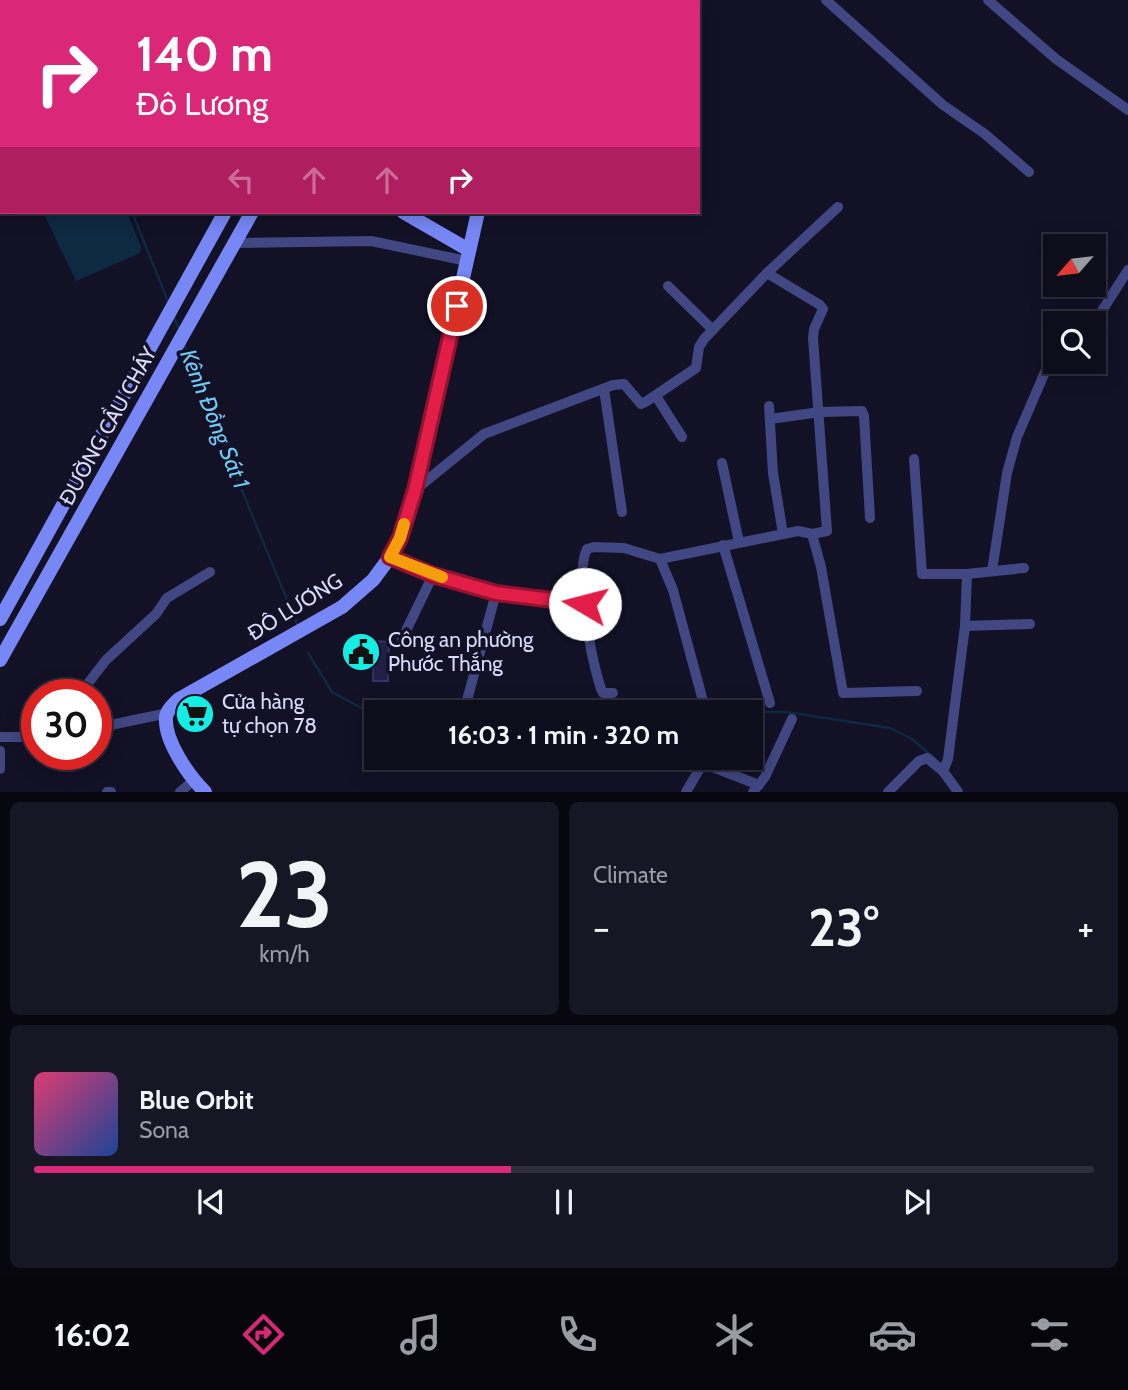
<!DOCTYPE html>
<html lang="en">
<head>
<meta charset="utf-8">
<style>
	body { margin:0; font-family:Cabin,sans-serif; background:#171625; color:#f1f3f6; height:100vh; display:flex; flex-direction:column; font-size:26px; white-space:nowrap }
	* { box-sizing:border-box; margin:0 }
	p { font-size:23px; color:#9b9ca3 }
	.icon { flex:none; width:38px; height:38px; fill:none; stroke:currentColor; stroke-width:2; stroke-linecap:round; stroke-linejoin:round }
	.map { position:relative; height:792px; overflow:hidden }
	.drawer { display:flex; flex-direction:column; gap:10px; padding:10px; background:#08070f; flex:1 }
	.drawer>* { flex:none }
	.top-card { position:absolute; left:0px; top:0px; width:700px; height:214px; box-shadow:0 4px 18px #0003,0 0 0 2px #2e2d3b; background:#db2777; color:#fff; overflow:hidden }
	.needle { width:46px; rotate:242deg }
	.fabs { position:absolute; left:1043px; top:234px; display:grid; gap:14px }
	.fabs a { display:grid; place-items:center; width:63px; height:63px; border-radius:0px; background:#0e0d1c; box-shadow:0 4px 18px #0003,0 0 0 2px #2e2d3b; font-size:35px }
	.speed { position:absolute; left:21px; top:679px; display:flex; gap:14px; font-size:35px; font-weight:700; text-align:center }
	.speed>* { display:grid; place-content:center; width:91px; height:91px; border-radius:50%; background:#0e0d1c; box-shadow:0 4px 18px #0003,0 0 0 2px #2e2d3b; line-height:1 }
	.speed .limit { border:10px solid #d22; background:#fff; color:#111 }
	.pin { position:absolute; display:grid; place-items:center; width:60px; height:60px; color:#fff; margin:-30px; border:4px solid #fff; border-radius:50%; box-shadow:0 2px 7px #0007 }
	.me { position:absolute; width:77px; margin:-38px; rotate:278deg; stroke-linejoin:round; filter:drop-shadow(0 0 5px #0008) }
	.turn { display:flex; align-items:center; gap:24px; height:147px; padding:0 21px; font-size:32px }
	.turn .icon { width:91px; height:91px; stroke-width:2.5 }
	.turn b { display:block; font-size:49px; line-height:60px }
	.lanes { display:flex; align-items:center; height:66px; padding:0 21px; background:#0003; justify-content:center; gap:35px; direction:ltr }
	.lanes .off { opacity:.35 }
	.big { font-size:52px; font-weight:700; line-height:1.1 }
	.drawer .widget { flex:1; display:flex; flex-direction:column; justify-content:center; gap:10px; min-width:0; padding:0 24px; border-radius:10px; background:#171625 }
	.drawer .dial { align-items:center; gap:0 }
	.dial b { font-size:91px; line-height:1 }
	.song { display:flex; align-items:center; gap:21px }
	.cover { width:84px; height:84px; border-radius:10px; background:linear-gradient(135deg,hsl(340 70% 55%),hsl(220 70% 35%)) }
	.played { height:7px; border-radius:4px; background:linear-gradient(90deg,#db2777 45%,#2e2d3b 45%) }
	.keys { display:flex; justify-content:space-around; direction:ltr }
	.heat { display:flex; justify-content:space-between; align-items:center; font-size:38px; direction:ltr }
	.drawer .tiles { flex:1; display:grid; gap:10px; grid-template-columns:1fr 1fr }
	.widget:last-child { grid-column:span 2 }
	.trip { position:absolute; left:364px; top:700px; width:399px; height:70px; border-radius:0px; background:#0e0d1c; box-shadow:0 4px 18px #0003,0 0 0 2px #2e2d3b; font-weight:700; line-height:70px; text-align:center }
	.menu { display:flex; height:112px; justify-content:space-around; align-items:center; background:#06050b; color:#9b9ca3 }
	.menu .icon { width:49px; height:49px }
	.menu .current { color:#db2777 }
	.menu b { font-size:32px; color:#f1f3f6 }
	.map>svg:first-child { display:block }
	.water { fill:#0e2942 }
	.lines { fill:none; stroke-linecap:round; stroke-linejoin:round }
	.stream { stroke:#0e2942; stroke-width:2.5 }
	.building { fill:#211f46; stroke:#353270; stroke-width:2 }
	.street { stroke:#404782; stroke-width:10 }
	.secondary { stroke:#7787f5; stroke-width:14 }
	.route-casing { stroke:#92132f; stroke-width:18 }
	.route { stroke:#e11d48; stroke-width:12 }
	.slow { stroke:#f59e0b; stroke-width:12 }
	.labels { text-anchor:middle; stroke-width:7; stroke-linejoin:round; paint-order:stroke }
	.street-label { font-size:21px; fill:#d9dafc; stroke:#121126 }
	.poi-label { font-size:21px; fill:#d9dafc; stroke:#121126; text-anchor:start }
	.water-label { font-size:23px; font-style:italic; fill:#6fcbf5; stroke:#121126 }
</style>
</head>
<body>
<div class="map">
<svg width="1128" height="792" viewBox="0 0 1128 792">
	<rect width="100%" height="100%" fill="#121126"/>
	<polygon class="water" points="43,212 127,212 141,247 140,253 76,281"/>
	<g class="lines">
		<g class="stream">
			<polyline points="0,65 2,65"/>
			<polyline points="132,212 169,304"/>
			<polyline points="174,317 179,330"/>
			<polyline points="184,343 209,411 298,626"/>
			<polyline points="308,653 332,692 376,716"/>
			<polyline points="728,712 786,712 890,728 912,739 934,758"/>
		</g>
	</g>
	<polygon class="building" points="374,641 389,642 388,681 373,681"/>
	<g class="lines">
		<g class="street">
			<polyline points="826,0 943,105 985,134 1029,172"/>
			<polyline points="988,0 1056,59 1128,110"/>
			<polyline points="235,243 371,241 467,261"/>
			<polyline points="668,286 713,330"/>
			<polyline points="1098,317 1128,270"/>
			<polyline points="604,389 622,512"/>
			<polyline points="656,396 682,437"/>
			<polyline points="769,406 773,473 783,534"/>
			<polyline points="770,419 820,412 862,411 864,416 870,518"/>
			<polyline points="914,459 922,574 967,574 1024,568"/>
			<polyline points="722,463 739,542"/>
			<polyline points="415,490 484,434 613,385 624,384 641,404 647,401 696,368 699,347 704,339 767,273 838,207"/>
			<polyline points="812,534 821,567 843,693 917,691"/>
			<polyline points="723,545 770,703"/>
			<polyline points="390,557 433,575 496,593 585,604"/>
			<polyline points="660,559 673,590 706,712"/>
			<polyline points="992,571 1007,473 1017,437 1045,372"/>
			<polyline points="965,626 1030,624"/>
			<polyline points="402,639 433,575"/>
			<path d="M613,693H603L601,689C592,661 574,574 587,549L594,547L624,548L660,559L798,531L812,534L827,531L813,338L814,329L823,309L820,305L767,273"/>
			<polyline points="79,695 106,660 156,614 167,598 210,572"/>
			<polyline points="466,704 496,593"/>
			<polyline points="96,728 168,713"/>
			<polyline points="0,737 37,737"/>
			<polyline points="0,751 0,769"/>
			<polyline points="674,758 697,761 759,785"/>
			<polyline points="943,771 948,759 965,626 967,574"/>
			<polyline points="107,792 111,792"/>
			<polyline points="180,792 194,780"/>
			<polyline points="686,792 703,763"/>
			<polyline points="753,792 765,777 792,719"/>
			<polyline points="888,792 919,761 927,758 943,771 958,792"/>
		</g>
		<g class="secondary">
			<polyline points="34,0 37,2"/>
			<polyline points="477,0 477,2"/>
			<polyline points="344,2 345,0"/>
			<polyline points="369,2 370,0"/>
			<polyline points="403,212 469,250"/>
			<polyline points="0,619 225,212"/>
			<polyline points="0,660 252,212"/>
			<path d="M205,792C189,776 164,741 166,717C167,710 174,704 179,699L342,607L373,580L390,557L400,538L415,490L478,212"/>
		</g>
	</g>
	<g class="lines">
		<g class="route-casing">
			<polyline id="route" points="457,306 415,490 400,538 390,557 433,575 496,593 585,604"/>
		</g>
		<use href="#route" class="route"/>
		<polyline class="slow" points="404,524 400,538 390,557 442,577"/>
	</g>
	<defs>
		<g id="civic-disc" transform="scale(2.0125)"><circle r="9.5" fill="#13eee4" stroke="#121126"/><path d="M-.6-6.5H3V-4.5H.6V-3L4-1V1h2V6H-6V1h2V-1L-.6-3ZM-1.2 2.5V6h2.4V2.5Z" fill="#111"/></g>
		<g id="supermarket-disc" transform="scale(2.0125)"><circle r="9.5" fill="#13eee4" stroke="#121126"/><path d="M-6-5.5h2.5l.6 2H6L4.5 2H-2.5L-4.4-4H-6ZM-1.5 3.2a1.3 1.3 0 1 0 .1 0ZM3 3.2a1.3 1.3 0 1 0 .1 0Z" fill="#111"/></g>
	</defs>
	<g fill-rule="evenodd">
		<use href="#civic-disc" x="361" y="652"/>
		<use href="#supermarket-disc" x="195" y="714"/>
	</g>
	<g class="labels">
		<g class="street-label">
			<text transform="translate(108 426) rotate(-61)" y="7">ĐƯỜNG CẦU CHÁY</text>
			<text transform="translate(295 607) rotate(-32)" y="7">ĐÔ LƯƠNG</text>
		</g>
		<g class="poi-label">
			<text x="388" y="647">Công an phường<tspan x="388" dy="24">Phước Thắng</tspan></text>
			<text x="222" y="709">Cửa hàng<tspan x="222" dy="24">tự chọn 78</tspan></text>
		</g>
		<g class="water-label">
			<text transform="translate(215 419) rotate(68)" y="8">Kênh Đồng Sát 1</text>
		</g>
	</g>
</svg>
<div class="fabs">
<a><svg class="needle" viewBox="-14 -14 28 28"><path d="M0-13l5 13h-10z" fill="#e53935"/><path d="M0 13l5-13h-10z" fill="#9b9ca3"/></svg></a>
<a><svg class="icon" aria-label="search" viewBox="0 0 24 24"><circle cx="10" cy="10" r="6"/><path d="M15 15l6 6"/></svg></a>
</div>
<div class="speed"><div class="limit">30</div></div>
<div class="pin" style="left:457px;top:306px;background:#d93025"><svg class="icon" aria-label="arrive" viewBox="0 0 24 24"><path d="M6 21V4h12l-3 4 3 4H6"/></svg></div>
<svg class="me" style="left:585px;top:604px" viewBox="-20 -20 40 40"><circle r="19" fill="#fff"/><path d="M0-13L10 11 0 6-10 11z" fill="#e11d48"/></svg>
<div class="trip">16:03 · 1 min · 320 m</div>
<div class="top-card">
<div class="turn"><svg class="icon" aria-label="right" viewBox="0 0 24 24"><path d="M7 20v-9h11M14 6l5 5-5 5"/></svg><div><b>140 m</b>Đô Lương</div></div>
<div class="lanes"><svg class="icon off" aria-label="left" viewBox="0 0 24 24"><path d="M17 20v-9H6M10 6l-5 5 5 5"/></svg><svg class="icon off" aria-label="ahead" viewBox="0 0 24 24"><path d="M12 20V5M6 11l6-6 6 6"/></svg><svg class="icon off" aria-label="ahead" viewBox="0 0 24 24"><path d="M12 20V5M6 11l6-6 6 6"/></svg><svg class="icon" aria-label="right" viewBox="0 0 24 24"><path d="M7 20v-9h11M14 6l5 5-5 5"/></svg></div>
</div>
</div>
<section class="drawer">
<div class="tiles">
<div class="widget dial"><b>23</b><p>km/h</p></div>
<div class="widget"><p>Climate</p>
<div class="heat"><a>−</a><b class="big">23°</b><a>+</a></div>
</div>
<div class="widget">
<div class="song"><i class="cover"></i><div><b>Blue Orbit</b><p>Sona</p></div></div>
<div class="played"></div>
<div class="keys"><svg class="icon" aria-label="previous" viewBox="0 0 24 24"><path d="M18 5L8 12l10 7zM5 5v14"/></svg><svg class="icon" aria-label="pause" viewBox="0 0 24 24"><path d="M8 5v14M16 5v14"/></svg><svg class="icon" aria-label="next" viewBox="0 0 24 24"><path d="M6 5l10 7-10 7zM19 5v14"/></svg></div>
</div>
</div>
</section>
<nav class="menu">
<b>16:02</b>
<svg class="icon current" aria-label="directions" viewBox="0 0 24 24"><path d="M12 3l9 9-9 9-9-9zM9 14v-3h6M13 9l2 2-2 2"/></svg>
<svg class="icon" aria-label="music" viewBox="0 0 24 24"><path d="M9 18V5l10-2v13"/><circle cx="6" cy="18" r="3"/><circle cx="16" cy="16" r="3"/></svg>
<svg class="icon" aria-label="phone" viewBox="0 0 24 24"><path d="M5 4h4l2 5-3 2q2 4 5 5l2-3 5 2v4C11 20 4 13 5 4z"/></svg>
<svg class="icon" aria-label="climate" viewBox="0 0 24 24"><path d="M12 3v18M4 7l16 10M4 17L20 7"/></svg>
<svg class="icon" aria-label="car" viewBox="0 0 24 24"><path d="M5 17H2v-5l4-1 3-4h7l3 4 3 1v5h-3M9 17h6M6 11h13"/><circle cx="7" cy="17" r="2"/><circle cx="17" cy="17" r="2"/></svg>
<svg class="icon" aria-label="filters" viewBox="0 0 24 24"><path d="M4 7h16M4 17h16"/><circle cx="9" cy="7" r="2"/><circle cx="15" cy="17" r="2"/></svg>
</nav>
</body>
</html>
